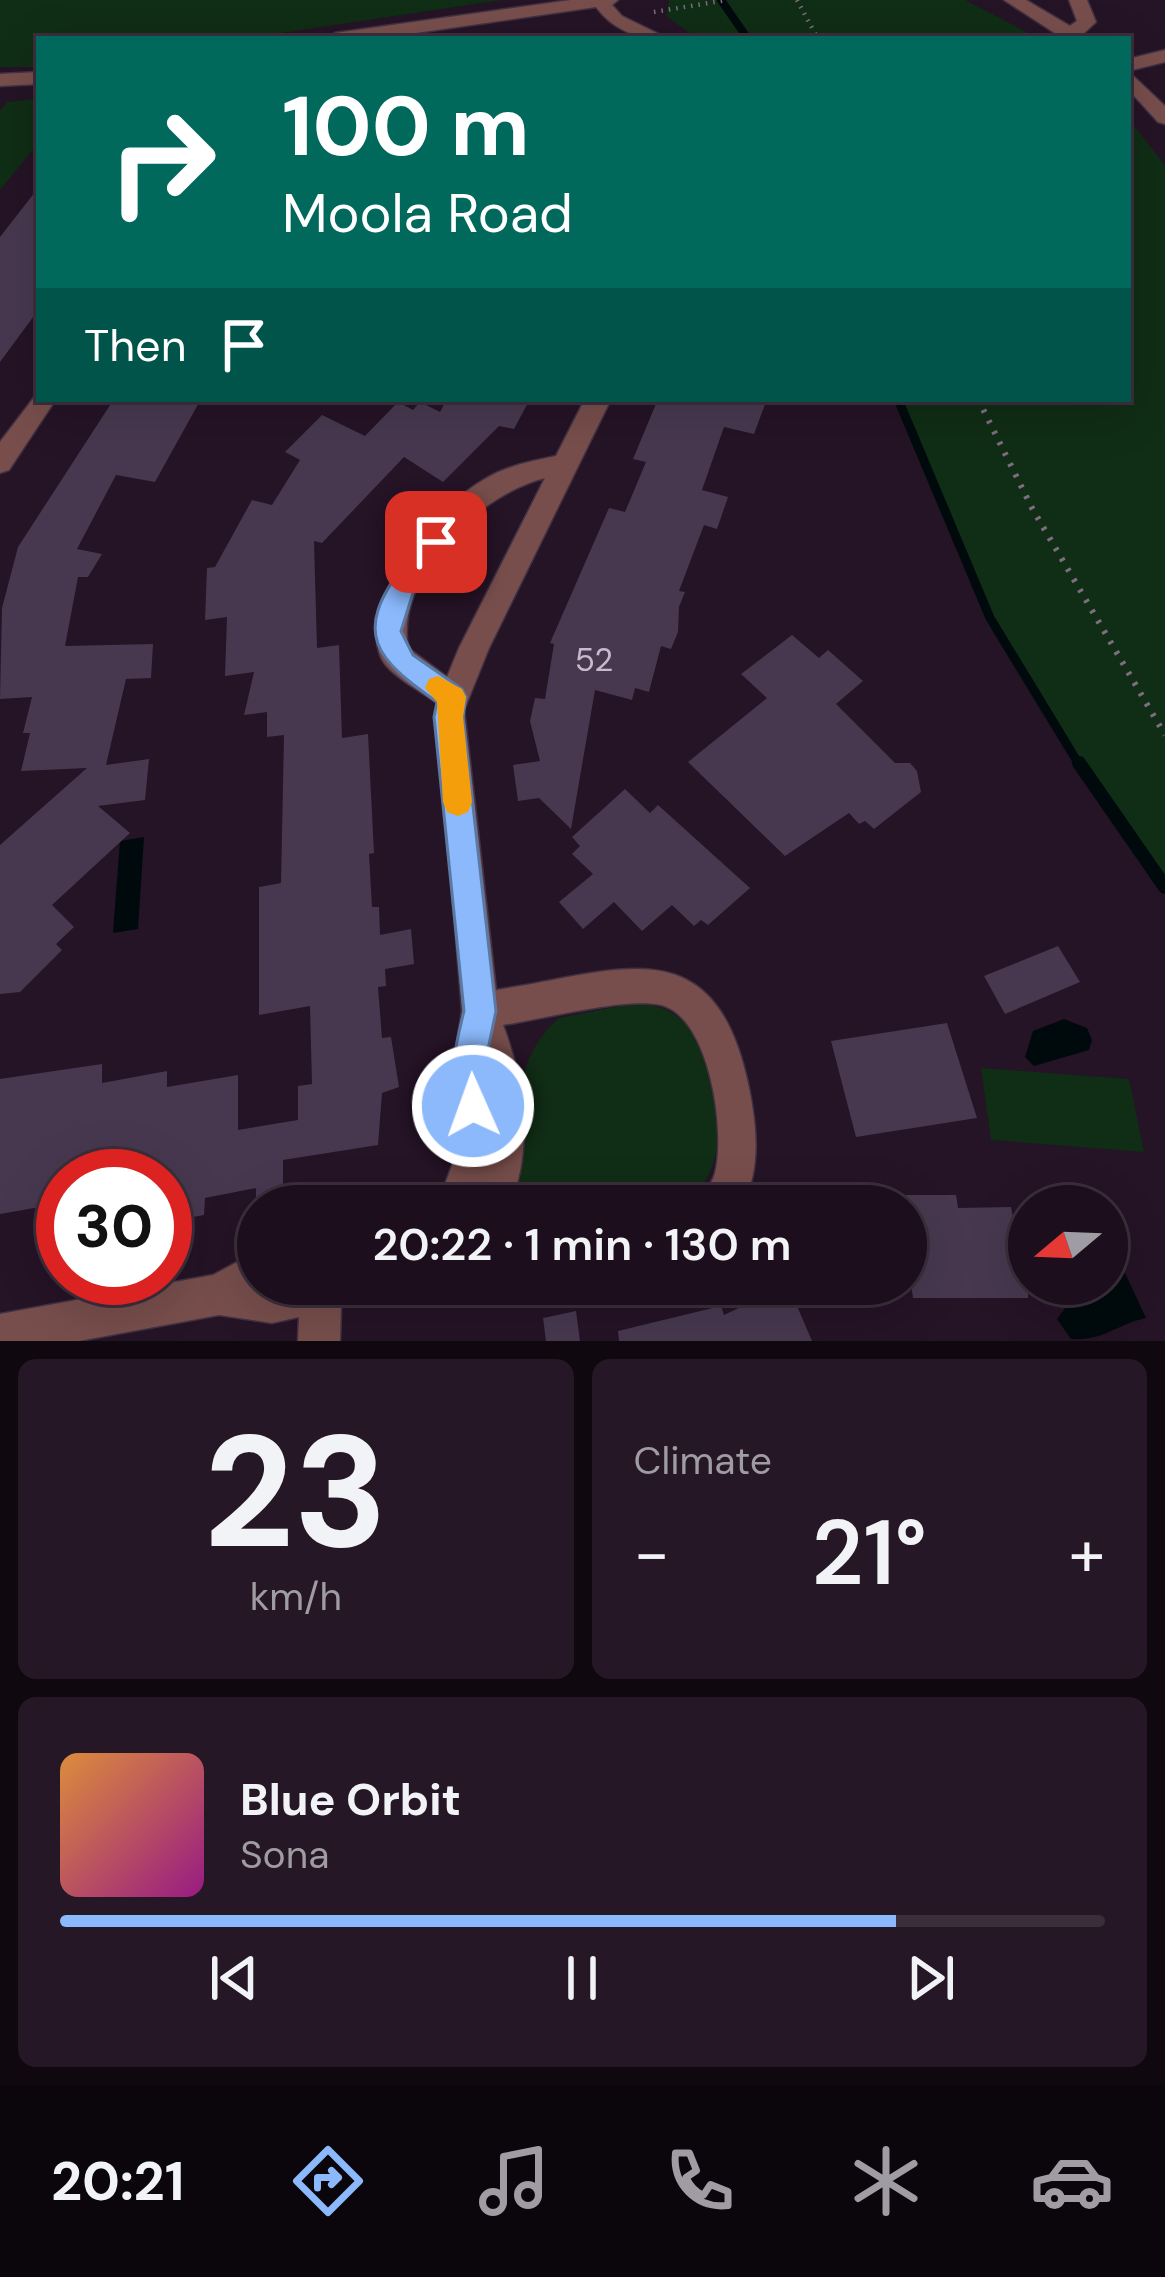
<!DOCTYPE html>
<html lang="en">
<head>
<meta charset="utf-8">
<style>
	body { margin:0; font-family:"DM Sans",sans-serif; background:#251725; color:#f1f3f6; height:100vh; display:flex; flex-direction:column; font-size:45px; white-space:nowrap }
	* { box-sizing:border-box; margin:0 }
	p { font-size:39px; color:#a09ca3 }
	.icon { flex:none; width:66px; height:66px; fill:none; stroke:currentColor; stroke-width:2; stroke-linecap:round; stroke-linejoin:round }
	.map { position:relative; height:1341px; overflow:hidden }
	.side { display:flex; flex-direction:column; gap:18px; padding:18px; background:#0f080f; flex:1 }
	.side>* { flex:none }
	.banner { position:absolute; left:36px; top:36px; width:1095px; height:366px; border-radius:0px; box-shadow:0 12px 48px #0002,0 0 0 3px #3a2e3b; background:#00695c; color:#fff; overflow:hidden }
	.needle { width:78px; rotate:251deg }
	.tools { position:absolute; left:1008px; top:1185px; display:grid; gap:24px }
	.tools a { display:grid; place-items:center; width:120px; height:120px; border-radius:50%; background:#1c0e1c; box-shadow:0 12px 48px #0002,0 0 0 3px #3a2e3b; font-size:60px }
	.speed { position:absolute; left:36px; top:1149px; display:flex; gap:24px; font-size:60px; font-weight:700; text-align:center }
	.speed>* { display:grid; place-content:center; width:156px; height:156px; border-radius:50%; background:#1c0e1c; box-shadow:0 12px 48px #0002,0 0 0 3px #3a2e3b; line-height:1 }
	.speed .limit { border:18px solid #d22; background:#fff; color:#111 }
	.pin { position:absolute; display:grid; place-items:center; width:102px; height:102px; color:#fff; margin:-51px; border-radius:24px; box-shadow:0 6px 18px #0006 }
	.me { position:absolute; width:132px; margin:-66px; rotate:358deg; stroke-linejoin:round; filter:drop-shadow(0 0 9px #0008) }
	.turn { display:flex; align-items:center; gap:42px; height:252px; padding:0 48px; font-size:54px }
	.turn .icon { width:156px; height:156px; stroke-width:2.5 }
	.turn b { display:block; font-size:84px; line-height:102px }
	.then { display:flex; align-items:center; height:114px; padding:0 48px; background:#0003; gap:24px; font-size:45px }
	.big { font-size:90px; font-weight:600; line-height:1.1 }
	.side .card { flex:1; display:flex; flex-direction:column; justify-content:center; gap:18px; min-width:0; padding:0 42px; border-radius:18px; background:#251725 }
	.side .dial { align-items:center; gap:0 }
	.dial b { font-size:156px; line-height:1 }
	.song { display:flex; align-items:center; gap:36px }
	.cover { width:144px; height:144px; border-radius:18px; background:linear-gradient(135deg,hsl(30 70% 55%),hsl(310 70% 35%)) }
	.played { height:12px; border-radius:6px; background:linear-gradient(90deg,#8bb9fc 80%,#3a2e3b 80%) }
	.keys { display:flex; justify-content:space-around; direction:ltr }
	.heat { display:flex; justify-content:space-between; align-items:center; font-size:66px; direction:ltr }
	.side .tiles { flex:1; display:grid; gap:18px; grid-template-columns:1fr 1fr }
	.card:last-child { grid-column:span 2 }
	.trip { position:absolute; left:237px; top:1185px; width:690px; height:120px; border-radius:60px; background:#1c0e1c; box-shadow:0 12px 48px #0002,0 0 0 3px #3a2e3b; font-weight:600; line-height:120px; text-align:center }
	.tab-bar { display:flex; height:192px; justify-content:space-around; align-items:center; background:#0b060b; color:#a09ca3 }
	.tab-bar .icon { width:84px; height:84px }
	.tab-bar .active { color:#8bb9fc }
	.tab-bar b { font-size:54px; color:#f1f3f6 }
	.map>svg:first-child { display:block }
	.green { fill:#102d15 }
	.water { fill:#000a0d }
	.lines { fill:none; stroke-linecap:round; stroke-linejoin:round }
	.stream-far2 { stroke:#000a0d; stroke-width:8 }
	.stream-far1 { stroke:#000a0d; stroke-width:9 }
	.stream { stroke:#000a0d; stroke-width:14 }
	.building { fill:#47384f }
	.minor-casing { stroke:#423143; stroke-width:3 }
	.path-far1 { stroke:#7d6d7e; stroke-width:4.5; stroke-dasharray:1.5 6; stroke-linecap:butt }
	.path { stroke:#7d6d7e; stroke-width:6; stroke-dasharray:3 9; stroke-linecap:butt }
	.minor { fill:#774e4c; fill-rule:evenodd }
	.route { fill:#8bb9fc; stroke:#5a78a4; stroke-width:3 }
	.slow { fill:#f59e0b }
	.labels { text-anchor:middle; stroke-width:12; stroke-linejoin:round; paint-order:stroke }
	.number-label { font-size:33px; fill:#c8baca }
</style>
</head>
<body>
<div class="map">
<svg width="1165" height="1341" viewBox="0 0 1165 1341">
	<rect width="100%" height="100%" fill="#251326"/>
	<g class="green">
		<polygon points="0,0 502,0 241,39 39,39 39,67 0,67"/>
		<polygon points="669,0 965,0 1040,39 698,39 666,16"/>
		<polygon points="39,99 39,142 0,190 0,111 7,102"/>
		<polygon points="1128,118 1165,165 1165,887 1092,785 990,618 898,399 1128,399"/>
		<path d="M635,1003C654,1004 671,1009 685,1023C723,1060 739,1179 680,1203C653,1214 558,1206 523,1206L516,1193C517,1131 507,1063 559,1018Z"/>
		<polygon points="981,1068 1129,1079 1144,1152 991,1140"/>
	</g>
	<g class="water">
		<polygon points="144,837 138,929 113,933 120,841"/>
		<polygon points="1064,1019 1087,1028 1092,1040 1089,1050 1034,1066 1025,1057 1033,1031"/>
		<path d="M1125,1273L1146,1318C1117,1324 1104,1341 1071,1339L1057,1319L1077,1292Z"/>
	</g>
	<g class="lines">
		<polyline class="stream-far2" points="721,0 748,39"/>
		<polyline class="stream-far1" points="898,399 990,618 1080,766"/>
		<polyline class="stream" points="1079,763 1165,887"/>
	</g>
	<g class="building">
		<polygon points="39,187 39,309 0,362 0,237"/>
		<polygon points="114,399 201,399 155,482 116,475 77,549 102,554 88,577 78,577 65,646 153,644 151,678 126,679 106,765 149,759 145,800 98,806 130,833 52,905 74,927 56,944 62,950 20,992 0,994 0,845 87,768 21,771 30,733 23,733 32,697 0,699 2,608 18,547"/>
		<polygon points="447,399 530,399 514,429 499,426 443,482 404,457 322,543 314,541 317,648 339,645 342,738 368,734 374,853 369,854 372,907 379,907 380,935 411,929 414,964 385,969 386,986 378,987 382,1038 391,1037 399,1087 382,1093 378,1145 283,1160 283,1198 256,1203 256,1188 205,1198 204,1215 165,1222 165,1176 63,1176 63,1203 0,1214 0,1079 102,1064 102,1083 167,1071 167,1087 238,1075 238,1130 298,1120 298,1086 312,1084 310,1006 259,1015 259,887 281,883 284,735 267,737 267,712 244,715 254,672 225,676 227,617 205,620 207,568 215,567 252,500 272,505 300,460 285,452 322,415 365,436 398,402 413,410 420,402 440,412"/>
		<polygon points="658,399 767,399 754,434 724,427 702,490 728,497 717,529 704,525 679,591 685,592 679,607 678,632 671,649 661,646 649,692 635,688 632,700 595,690 571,829 539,798 518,801 513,765 540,761 530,721 535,698 545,699 554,644 550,643 609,508 625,512 646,462 633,459"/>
		<polygon points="792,635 819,658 828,650 863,681 836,704 895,763 910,763 917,771 921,792 874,829 865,821 859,824 849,813 785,856 688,762 767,698 741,674"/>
		<polygon points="625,789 650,813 658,805 750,888 708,925 701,920 694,926 672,905 642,931 614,902 583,929 559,902 593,874 572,854 580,846 572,837"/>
		<polygon points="1058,946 1080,982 1005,1014 984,976"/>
		<polygon points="947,1023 977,1118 856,1137 831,1041"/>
		<polygon points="906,1195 956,1195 958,1208 1011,1207 1021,1260 1029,1260 1028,1298 913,1298 910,1277 906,1277"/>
		<polygon points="778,1289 797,1306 812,1341 619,1341 618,1331 721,1306 724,1315"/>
		<polygon points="576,1311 580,1341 546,1341 543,1318"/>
	</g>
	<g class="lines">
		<g class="minor-casing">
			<g id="minor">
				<path d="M571,0H618L612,5L622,16L669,39C639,39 615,32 596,7L374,39H326L335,33Z"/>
				<polygon points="1004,0 1026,0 1070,26 1077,21 1069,0 1087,0 1096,22 1083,34 1087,39 1064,39"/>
				<polygon points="1165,50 1165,62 1128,71 1128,59"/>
				<polygon points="1128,71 1165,106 1165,124 1158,122 1128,89"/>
				<polygon points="39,72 39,84 0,86 0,74"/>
				<polygon points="39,391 39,399 56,399 9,470 0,473 0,442"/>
				<path d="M585,399H611L489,648L464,710L496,990C621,971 715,924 749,1088C757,1128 761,1169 742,1206H698C703,1195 712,1184 715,1173C726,1132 710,1017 661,1005C627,997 542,1019 503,1025C524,1080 534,1151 509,1206H437L454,1160V1062L462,1011L437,703C421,691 386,674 380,655C359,597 438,505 485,479C506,466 532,461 556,456ZM545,478L459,648L447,677L408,648C395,574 480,494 545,478Z"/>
				<polygon points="258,1251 258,1284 374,1284 368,1298 341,1307 340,1341 298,1341 299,1317 272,1323 219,1315 79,1341 0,1341 0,1314 213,1275"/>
			</g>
		</g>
		<g class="path-far1">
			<polyline points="797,0 818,39"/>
			<polyline points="654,12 727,0"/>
		</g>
		<polyline class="path" points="978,399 1032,508 1165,735"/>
		<use href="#minor" class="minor"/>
	</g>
	<path class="route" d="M436,532L449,542L414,590L401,631L413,655L462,689L466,697L463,717L496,1011L486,1059L490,1106L485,1118L473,1123L461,1118C446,1083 455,1047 464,1011L434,717L437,702C376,659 351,634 404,565C414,553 422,537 436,532Z"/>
	<polygon class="slow" points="438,676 462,689 466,697 463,717 472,802 468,812 458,816 447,812 443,802 437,702 425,688 429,679"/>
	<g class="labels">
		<g class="number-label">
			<text x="594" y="671">52</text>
		</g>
	</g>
</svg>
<div class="tools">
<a><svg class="needle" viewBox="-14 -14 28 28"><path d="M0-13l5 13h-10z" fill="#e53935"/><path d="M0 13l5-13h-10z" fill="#a09ca3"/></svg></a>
</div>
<div class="speed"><div class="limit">30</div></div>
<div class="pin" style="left:436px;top:542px;background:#d93025"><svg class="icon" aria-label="arrive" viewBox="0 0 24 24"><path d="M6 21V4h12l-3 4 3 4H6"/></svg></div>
<svg class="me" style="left:473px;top:1106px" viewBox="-20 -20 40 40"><circle r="17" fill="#8bb9fc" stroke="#fff" stroke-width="3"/><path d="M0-11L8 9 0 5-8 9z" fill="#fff"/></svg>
<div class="trip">20:22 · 1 min · 130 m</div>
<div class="banner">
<div class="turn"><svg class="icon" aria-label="right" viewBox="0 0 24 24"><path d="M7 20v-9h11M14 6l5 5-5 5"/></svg><div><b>100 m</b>Moola Road</div></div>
<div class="then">Then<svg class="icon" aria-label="arrive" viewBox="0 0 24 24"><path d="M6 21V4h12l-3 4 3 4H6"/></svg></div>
</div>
</div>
<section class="side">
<div class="tiles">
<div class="card dial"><b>23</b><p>km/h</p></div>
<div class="card"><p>Climate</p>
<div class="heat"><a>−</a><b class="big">21°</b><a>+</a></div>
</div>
<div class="card">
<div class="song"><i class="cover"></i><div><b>Blue Orbit</b><p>Sona</p></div></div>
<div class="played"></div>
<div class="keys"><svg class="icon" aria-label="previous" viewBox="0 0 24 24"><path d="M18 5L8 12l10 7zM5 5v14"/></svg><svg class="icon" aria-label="pause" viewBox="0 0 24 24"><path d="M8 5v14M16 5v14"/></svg><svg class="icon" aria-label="next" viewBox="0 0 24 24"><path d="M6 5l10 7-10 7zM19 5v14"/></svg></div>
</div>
</div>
</section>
<nav class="tab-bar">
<b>20:21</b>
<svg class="icon active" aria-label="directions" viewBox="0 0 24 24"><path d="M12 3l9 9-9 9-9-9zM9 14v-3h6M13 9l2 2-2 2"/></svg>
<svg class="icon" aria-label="music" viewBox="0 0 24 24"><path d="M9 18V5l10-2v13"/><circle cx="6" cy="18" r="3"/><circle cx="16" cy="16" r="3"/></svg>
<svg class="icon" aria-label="phone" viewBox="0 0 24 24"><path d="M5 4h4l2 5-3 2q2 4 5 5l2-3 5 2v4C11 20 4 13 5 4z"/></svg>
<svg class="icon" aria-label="climate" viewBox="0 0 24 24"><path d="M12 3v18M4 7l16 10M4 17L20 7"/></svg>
<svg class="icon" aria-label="car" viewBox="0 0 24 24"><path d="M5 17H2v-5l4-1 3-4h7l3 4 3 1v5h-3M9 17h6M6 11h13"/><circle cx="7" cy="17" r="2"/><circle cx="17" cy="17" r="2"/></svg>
</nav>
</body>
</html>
